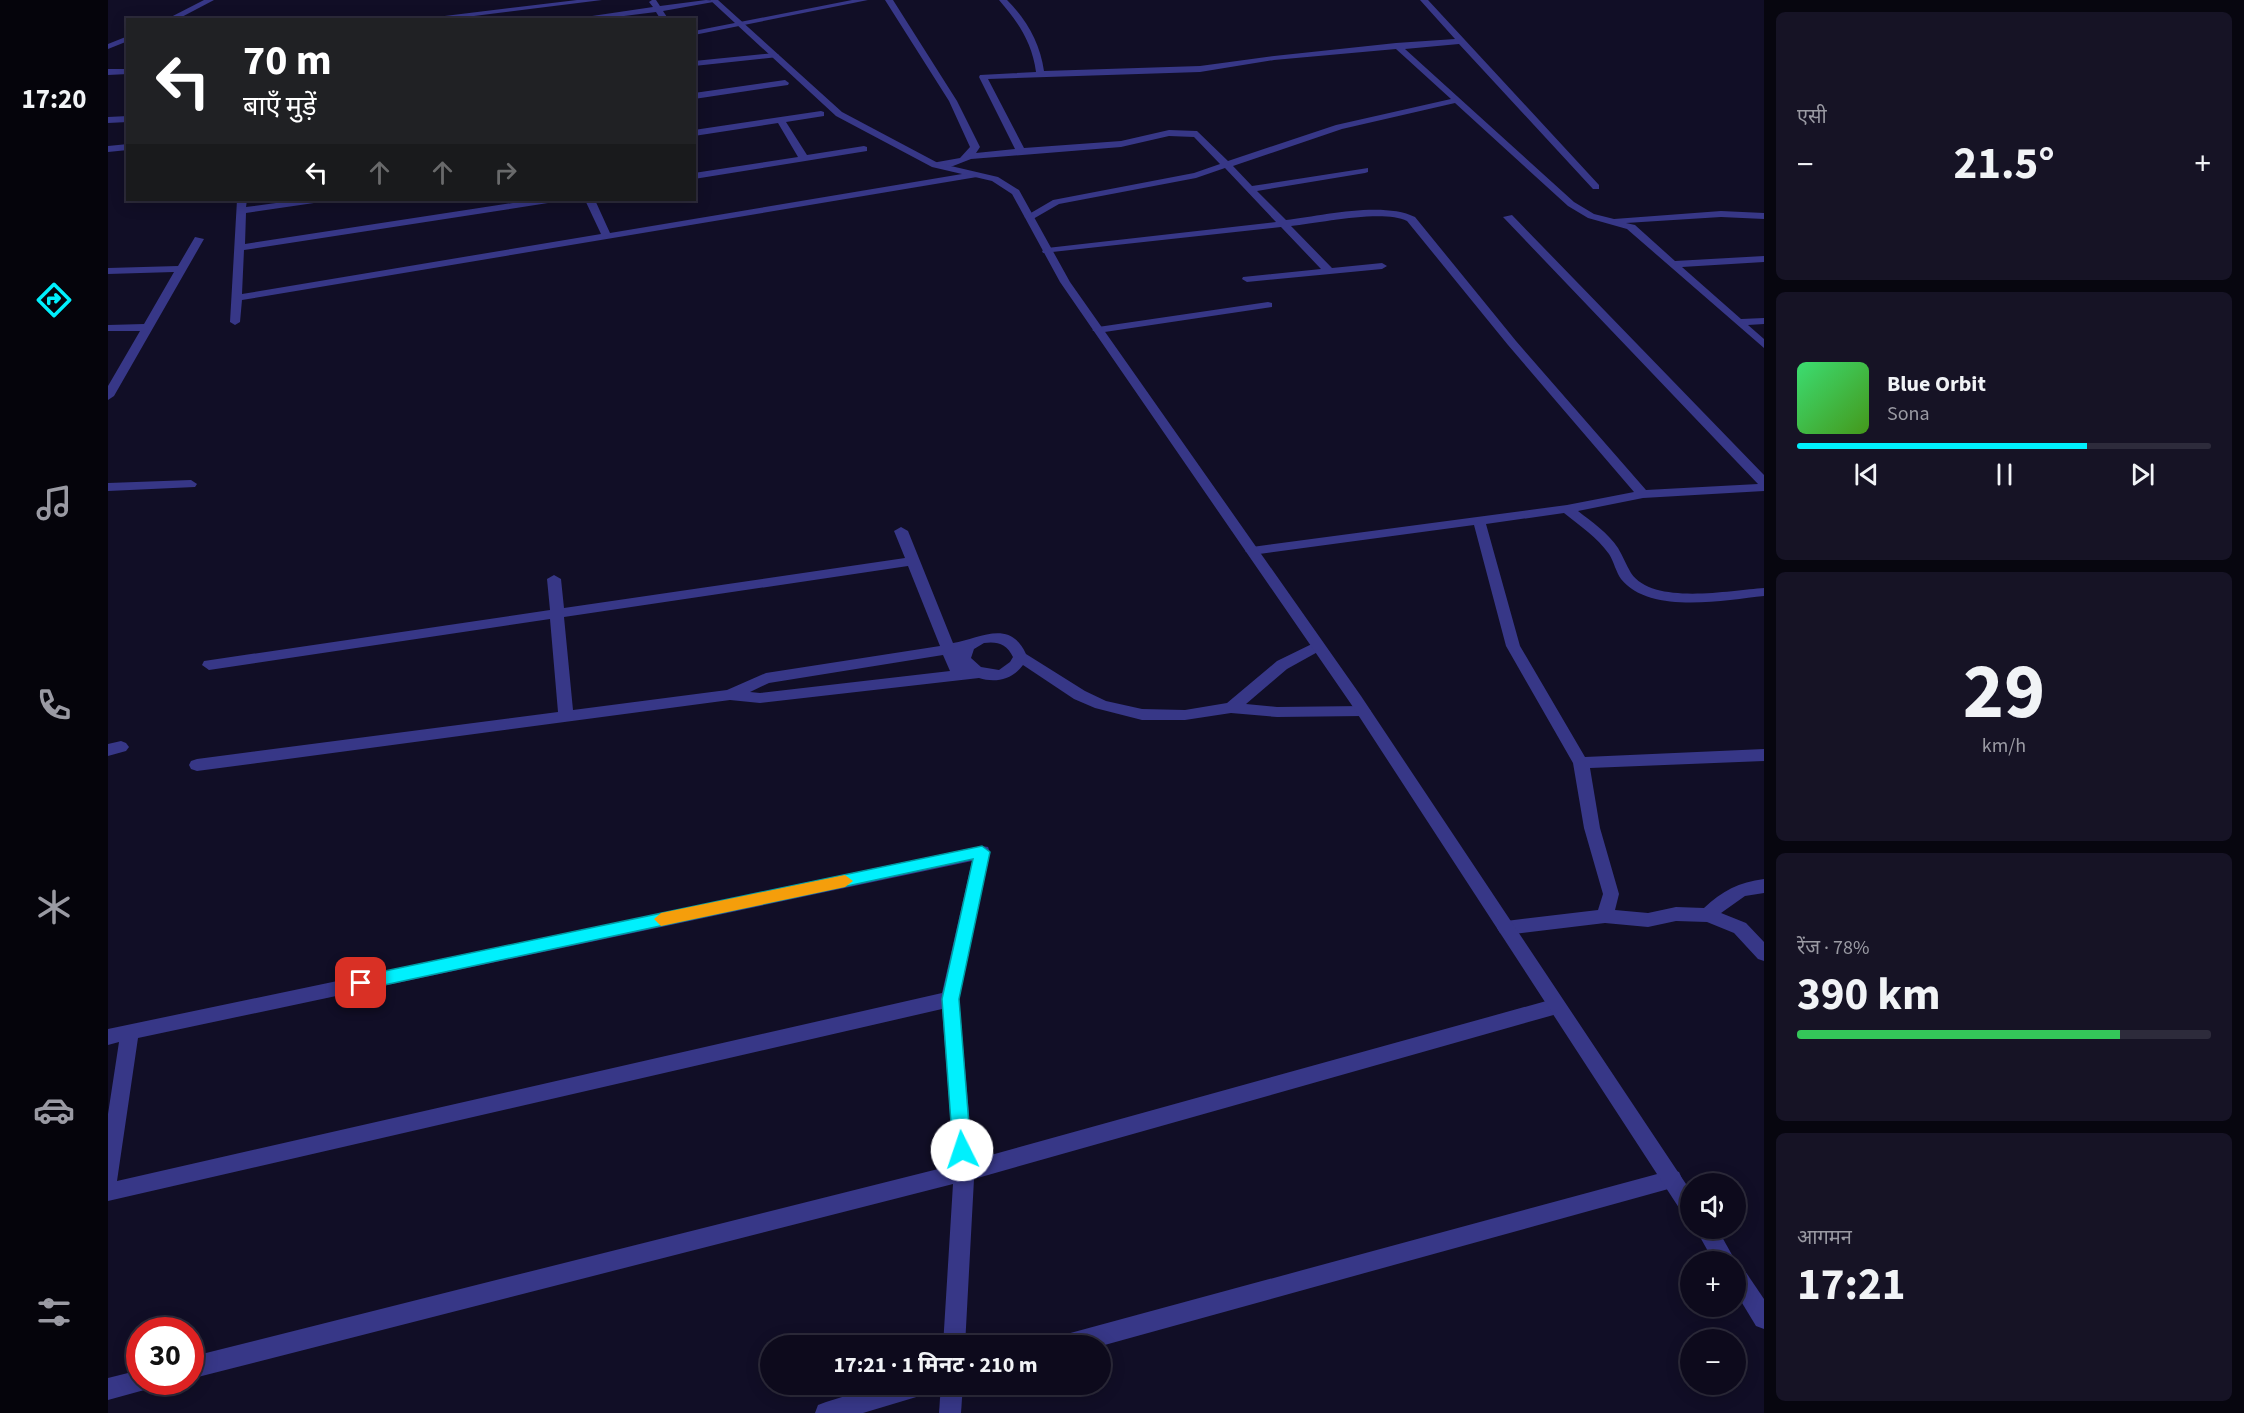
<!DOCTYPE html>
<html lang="hi">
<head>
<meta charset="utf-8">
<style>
	body { margin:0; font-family:"Source Sans 3","Noto Sans Devanagari",sans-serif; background:#161325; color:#f1f3f6; height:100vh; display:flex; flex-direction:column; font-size:22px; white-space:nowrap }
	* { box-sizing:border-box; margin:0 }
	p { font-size:20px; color:#9a9aa3 }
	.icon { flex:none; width:33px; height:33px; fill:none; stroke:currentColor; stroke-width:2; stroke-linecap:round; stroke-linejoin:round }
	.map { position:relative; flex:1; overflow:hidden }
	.drawer { display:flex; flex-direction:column; gap:12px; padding:12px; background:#07060f; width:480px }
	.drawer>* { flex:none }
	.top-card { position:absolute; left:18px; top:18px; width:570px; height:183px; border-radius:0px; box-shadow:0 3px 15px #0003,0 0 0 2px #2d2b3b; background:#202124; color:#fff; overflow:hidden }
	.tools { position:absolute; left:1572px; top:1173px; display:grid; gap:12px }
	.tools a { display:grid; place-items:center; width:66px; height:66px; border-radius:50%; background:#0d0a1c; box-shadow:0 3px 15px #0003,0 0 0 2px #2d2b3b; font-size:30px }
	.speed { position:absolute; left:18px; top:1317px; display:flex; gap:12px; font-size:30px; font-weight:700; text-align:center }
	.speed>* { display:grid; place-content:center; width:78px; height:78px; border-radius:50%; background:#0d0a1c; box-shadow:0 3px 15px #0003,0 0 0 2px #2d2b3b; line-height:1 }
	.speed .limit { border:9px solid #d22; background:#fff; color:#111 }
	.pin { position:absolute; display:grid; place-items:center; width:51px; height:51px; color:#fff; margin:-26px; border-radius:12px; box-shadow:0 3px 9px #0006 }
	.me { position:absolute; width:66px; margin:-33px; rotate:356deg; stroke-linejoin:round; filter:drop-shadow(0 0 4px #0008) }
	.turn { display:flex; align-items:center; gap:21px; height:126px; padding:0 18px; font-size:27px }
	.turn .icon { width:78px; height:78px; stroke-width:2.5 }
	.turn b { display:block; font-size:42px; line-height:51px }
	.lanes { display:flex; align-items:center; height:57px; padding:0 18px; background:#0003; justify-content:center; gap:30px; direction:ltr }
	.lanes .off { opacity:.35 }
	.big { font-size:45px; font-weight:700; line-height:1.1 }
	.drawer .card { flex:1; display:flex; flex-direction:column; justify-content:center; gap:9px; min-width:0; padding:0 21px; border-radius:9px; background:#161325 }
	.drawer .dial { align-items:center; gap:0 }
	.dial b { font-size:78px; line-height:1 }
	.song { display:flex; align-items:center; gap:18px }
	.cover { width:72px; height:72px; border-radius:9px; background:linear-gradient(135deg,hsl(140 70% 55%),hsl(100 70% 35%)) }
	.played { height:6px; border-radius:3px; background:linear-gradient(90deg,#00f0fd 70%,#2d2b3b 70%) }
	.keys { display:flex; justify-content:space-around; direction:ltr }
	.heat { display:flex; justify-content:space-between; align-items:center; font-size:33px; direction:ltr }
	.charge { height:9px; border-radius:4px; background:linear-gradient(90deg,#34c759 78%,#2d2b3b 0) }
	.trip { position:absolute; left:652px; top:1335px; width:351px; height:60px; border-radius:30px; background:#0d0a1c; box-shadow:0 3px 15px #0003,0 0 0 2px #2d2b3b; font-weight:700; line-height:60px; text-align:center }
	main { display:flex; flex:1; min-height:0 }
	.tab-bar { display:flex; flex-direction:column; width:108px; justify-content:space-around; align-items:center; background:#05040b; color:#9a9aa3 }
	.tab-bar .icon { width:42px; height:42px }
	.tab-bar .selected { color:#00f0fd }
	.tab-bar b { font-size:27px; color:#f1f3f6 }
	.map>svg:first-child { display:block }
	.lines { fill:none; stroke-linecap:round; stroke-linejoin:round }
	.minor { fill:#373787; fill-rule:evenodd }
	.tertiary { fill:#373787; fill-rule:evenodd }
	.route { fill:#00f0fd; stroke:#009ca4; stroke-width:1.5 }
	.slow { fill:#f59e0b }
</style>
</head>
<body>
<main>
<nav class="tab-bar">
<b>17:20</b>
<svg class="icon selected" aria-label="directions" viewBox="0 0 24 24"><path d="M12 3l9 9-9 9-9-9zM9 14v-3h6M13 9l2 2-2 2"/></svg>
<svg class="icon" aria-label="music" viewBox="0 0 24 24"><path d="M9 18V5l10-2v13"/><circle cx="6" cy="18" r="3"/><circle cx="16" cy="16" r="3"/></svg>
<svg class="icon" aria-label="phone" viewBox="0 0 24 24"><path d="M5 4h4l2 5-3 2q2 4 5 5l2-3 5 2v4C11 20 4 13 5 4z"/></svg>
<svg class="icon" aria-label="climate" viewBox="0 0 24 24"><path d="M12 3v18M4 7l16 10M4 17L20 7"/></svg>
<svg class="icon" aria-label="car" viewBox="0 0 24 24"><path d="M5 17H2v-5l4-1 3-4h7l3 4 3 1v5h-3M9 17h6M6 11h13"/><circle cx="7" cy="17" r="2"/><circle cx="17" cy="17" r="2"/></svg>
<svg class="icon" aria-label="filters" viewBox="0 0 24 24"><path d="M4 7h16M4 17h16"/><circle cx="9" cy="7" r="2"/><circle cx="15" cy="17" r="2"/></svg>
</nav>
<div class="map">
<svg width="1656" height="1413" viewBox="0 0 1656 1413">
	<rect width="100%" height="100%" fill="#110e26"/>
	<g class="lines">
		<g class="minor">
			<polygon points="96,0 106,0 68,20 57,20"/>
			<polygon points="469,0 494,0 334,20 304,20"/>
			<polygon points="544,0 548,0 552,6 598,0 611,1 555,11 561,20 553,20 548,12 484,20 457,20 545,7 541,2"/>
			<polygon points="744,0 760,0 586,35 586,31"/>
			<path d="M777,0H785L849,101L872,147L868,153L907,149L871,77L872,75L928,72C924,42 910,22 891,0H899C919,20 932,43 936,71L1092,66L1166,56L1288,43L1347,39L1312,0H1320L1491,185V189H1485L1351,44L1297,49L1466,202L1486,214L1506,219L1613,211L1656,213V219L1613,217L1518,223L1527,225L1567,261L1656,256V262L1574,267L1633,319L1656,318V324L1640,325L1656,339V348L1519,229L1480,218L1460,206L1347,103L1234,129L1125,166L1144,186L1260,168V172L1257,173L1149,191L1178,220C1214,216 1274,201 1307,217L1408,341L1538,490L1650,484L1395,217L1404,215L1656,475V491L1535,498L1470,511C1484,522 1500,533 1510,548C1515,556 1518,565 1523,573C1545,606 1623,590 1656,588V596C1617,600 1542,615 1513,579C1508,572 1506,562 1501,554C1489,537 1472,526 1456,513L1378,524L1412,646L1477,757L1656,749V761L1482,768L1492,828L1511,894L1507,910L1540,913L1568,907L1596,908C1614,891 1631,882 1656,879V893L1637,896L1613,913L1638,923L1656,942V961L1650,959L1626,933L1599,922L1568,921L1540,927L1497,923L1398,935L1392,933L1389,928L1392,923L1398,921L1490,910L1495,894L1476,828L1465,763L1398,646L1366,525L1144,555L1137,551L1144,547L1459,505L1526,492L1400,345L1299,221C1275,209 1212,223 1183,226L1224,268L1274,263L1279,266L1274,269L1139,282L1134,279L1135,277L1213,269L1173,227L935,253L934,251L939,248L1168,222L1117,168L1088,178L951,204L925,219L916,217L945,200L1086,173L1112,164L1086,137L1061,136L1013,147L863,159L845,166L824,167V163L852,158L862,147L841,101ZM1288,49L1343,99L1228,125L1120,161L1089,131L1061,130L1013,141L916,148L880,79L1092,72L1166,60Z"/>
			<polygon points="20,36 20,41 0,49 0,44"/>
			<polygon points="667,53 671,55 670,57 586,66 586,61"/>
			<polygon points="0,69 20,69 20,74 0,75"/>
			<polygon points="677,80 681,83 680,85 586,99 586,93"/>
			<polygon points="713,111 716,112 716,116 678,122 699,155 756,146 759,147 759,151 586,179 586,173 690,157 670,123 586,136 586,130"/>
			<polygon points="20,116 20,122 0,123 0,117"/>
			<polygon points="20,144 20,150 0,152 0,146"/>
			<polygon points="866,172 871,175 869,177 134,300 132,322 127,325 122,322 129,200 139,200 138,207 190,200 211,200 206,203 138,213 137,244 424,200 445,200 440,203 136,250 134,294 493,234 477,200 487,200 502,233"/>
			<polygon points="87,237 96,239 6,396 0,400 0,386 32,331 0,331 0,325 36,324 66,272 0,274 0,268 70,266"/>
			<polygon points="1160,302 1164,303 1164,307 990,333 984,330 990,327"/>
			<polygon points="83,480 89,484 87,487 0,491 0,483"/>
			<path d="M793,527L800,531L845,643C871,639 902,618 918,654L977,691L998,701L1034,709L1077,710L1119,703L1169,661L1210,641L1217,646L1215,649L1179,669L1138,704L1169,707L1255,706L1263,711L1255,716L1169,717L1123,713L1077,720H1034L987,708L966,699L915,665C904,680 887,683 871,678L652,703L622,700L89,771L83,769L81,765L83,761L89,759L450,712L442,619L101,670L94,665L96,661L442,610L439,579L446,575L453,579L456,608L797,558L786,531ZM800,566L832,646L658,673L619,690L465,710L456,617ZM876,643C889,641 899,644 905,657L902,662L891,670L873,667L863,658L866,649ZM835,655L842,671L652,693L642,692L661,683Z"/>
			<polygon points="13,741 18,743 21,747 18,751 0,756 0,744"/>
			<path d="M874,846L880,847L882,852L851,999L865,1160L1449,998L1455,1001L1458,1006L1455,1011L1449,1014L866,1179L857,1346H835L845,1184L82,1379V1357L846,1165L834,1009L0,1201V1114L11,1042L0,1045V1029ZM864,861L834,993L9,1181L30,1038Z"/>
			<polygon points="1564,1170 1571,1172 1574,1179 1571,1186 1564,1188 993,1346 944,1346 947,1338 955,1335"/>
			<polygon points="32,1370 32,1382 43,1382 40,1389 0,1400 0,1378"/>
			<polygon points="776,1384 826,1384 823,1392 815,1395 755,1413 707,1413 710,1405 718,1402"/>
			<polygon points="833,1384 855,1384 853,1413 831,1413"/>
		</g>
		<g class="tertiary">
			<polygon points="602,0 610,0 734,112 830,163 890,177 911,190 962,282 1253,696 1582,1190 1582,1216 1575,1214 1243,704 952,282 904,194 884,181 824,167 728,116"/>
			<polygon points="1587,1228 1609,1228 1628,1262 1628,1264 1628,1262 1606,1262"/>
			<polygon points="1628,1265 1635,1268 1656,1299 1656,1329 1648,1326 1628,1293"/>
		</g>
	</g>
	<polygon class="route" points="874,846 882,852 851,999 863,1150 861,1156 854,1159 848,1156 845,1150 834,999 865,859 253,990 247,988 244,983 247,978 253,976"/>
	<polygon class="slow" points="737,875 745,881 737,887 553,926 546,919 553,913"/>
</svg>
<div class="tools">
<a><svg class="icon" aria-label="sound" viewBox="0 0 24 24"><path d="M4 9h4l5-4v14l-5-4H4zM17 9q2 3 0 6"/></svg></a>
<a>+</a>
<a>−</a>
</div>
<div class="speed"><div class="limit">30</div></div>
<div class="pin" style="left:253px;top:983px;background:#d93025"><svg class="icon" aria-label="arrive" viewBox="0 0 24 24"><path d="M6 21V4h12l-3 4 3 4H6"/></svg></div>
<svg class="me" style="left:854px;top:1150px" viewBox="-20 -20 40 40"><circle r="19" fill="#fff"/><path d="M0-13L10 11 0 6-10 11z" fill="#00f0fd"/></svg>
<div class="trip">17:21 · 1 मिनट · 210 m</div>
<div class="top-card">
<div class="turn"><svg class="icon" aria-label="left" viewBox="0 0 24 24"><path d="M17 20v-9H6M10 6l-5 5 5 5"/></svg><div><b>70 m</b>बाएँ मुड़ें</div></div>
<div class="lanes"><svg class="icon" aria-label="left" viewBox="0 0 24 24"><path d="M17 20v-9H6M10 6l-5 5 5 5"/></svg><svg class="icon off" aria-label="ahead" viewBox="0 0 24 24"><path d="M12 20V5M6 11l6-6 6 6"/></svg><svg class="icon off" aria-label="ahead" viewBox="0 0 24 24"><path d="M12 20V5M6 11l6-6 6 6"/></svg><svg class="icon off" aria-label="right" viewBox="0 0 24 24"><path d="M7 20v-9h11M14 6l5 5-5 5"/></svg></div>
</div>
</div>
<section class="drawer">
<div class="card"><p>एसी</p>
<div class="heat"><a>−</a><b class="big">21.5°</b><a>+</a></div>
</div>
<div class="card">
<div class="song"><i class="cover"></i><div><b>Blue Orbit</b><p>Sona</p></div></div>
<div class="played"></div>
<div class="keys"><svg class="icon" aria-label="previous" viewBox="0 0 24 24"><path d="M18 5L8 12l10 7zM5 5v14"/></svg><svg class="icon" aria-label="pause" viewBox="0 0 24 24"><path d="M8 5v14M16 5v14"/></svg><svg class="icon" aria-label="next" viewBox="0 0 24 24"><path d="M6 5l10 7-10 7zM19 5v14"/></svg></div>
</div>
<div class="card dial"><b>29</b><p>km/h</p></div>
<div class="card"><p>रेंज · 78%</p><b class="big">390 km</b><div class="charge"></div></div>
<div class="card"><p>आगमन</p><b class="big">17:21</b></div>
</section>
</main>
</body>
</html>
